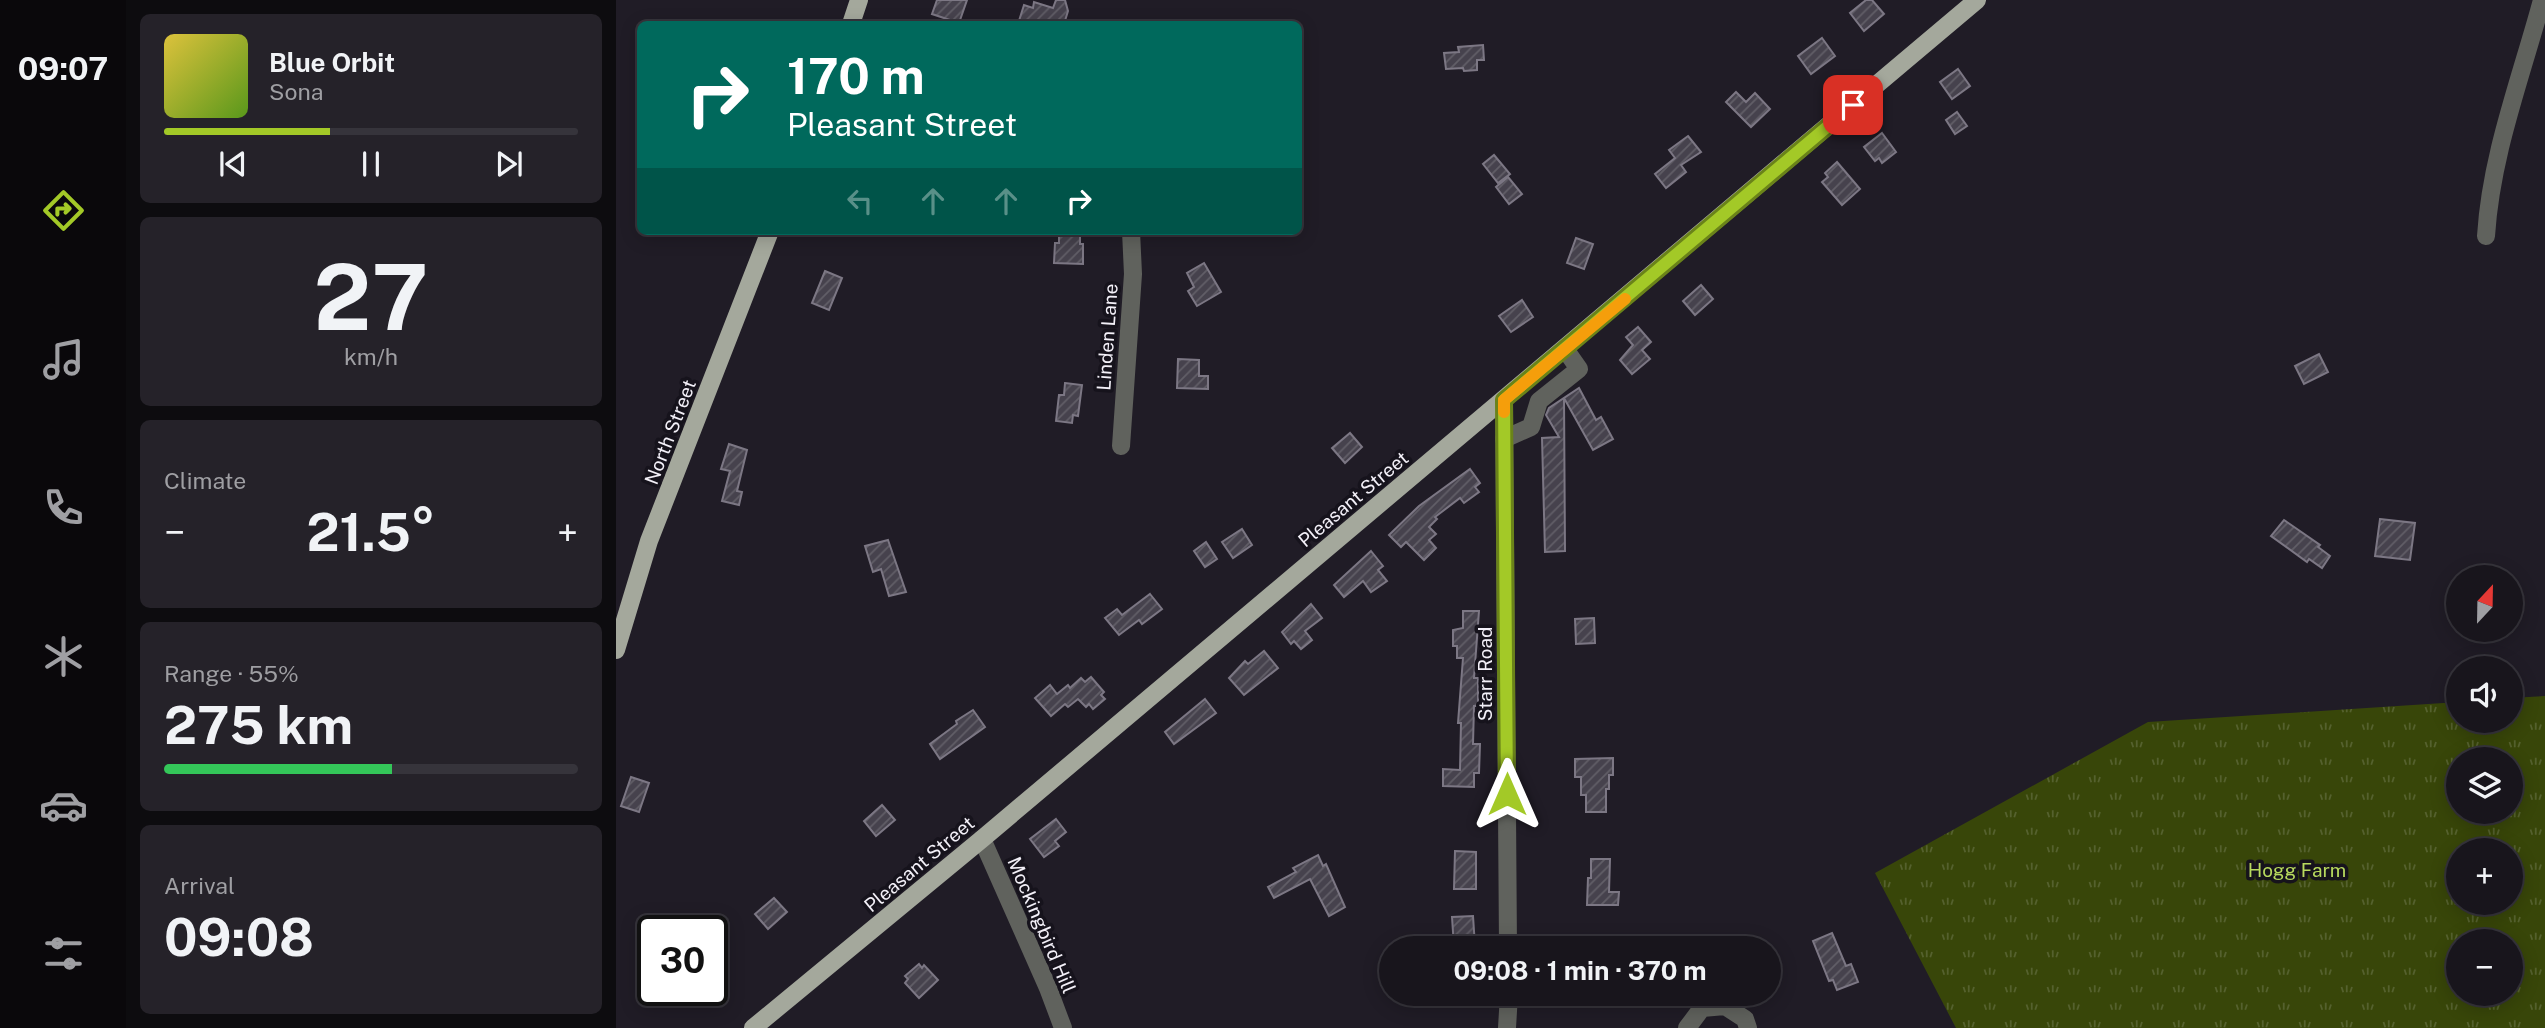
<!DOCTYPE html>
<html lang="en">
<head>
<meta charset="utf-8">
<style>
	body { margin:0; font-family:"Public Sans",sans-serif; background:#252229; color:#f1f3f6; height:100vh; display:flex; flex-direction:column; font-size:26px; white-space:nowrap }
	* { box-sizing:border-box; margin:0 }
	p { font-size:23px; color:#9f9fa3 }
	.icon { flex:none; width:38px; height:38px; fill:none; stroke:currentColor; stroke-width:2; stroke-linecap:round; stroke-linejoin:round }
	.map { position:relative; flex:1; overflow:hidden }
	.sheet { display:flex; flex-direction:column; gap:14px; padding:14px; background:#0d0c0f; width:490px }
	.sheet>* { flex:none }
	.hud { position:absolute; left:21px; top:21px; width:665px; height:214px; border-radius:10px; box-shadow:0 4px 18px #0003,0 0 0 2px #36343b; background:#00695c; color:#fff; overflow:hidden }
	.needle { width:46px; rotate:22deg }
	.controls { position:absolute; left:1830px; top:565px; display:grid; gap:14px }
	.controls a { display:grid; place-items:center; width:77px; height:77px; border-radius:50%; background:#18151c; box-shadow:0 4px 18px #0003,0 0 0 2px #36343b; font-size:35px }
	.speed { position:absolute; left:21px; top:915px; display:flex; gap:14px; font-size:35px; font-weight:700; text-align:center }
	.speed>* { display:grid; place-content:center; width:91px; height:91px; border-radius:50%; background:#18151c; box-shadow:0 4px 18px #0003,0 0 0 2px #36343b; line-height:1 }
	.speed .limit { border:4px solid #111; border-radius:10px; background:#fff; color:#111 }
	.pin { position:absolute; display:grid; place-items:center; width:60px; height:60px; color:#fff; margin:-30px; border-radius:14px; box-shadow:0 4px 10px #0006 }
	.me { position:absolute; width:77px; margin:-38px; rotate:0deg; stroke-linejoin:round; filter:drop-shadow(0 0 5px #0008) }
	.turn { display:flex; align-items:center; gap:24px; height:147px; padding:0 35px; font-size:32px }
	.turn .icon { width:91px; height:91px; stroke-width:2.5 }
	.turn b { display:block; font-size:49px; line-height:60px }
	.lanes { display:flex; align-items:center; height:66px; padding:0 35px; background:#0003; justify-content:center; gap:35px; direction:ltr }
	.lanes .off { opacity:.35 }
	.big { font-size:52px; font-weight:700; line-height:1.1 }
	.sheet .card { flex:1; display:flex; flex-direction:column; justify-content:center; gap:10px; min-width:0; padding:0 24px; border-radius:10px; background:#252229 }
	.sheet .dial { align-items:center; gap:0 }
	.dial b { font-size:91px; line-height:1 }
	.song { display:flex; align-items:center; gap:21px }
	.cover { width:84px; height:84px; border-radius:10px; background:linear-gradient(135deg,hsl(50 70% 55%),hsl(90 70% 35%)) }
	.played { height:7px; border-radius:4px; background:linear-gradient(90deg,#a3c927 40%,#36343b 40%) }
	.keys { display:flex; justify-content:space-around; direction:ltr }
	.heat { display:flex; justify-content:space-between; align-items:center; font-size:38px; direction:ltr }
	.charge { height:10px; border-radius:5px; background:linear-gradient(90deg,#34c759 55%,#36343b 0) }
	.trip { position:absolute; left:763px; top:936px; width:402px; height:70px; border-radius:35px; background:#18151c; box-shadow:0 4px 18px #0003,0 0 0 2px #36343b; font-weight:700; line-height:70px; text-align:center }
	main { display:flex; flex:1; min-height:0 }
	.menu { display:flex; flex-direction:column; width:126px; justify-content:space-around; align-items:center; background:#0a080b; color:#9f9fa3 }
	.menu .icon { width:49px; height:49px }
	.menu .selected { color:#a3c927 }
	.menu b { font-size:32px; color:#f1f3f6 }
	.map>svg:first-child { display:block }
	.park { fill:url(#park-tufts); fill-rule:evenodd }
	.building { fill:url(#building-hatch); stroke:#7c7784; stroke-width:2 }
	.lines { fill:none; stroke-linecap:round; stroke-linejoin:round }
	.minor { stroke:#60625d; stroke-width:18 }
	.major { stroke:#a4a89c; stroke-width:18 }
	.route-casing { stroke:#6a8319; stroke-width:18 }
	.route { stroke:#a3c927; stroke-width:12 }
	.slow { stroke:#f59e0b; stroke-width:12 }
	.labels { text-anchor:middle; stroke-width:7; stroke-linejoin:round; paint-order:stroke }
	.street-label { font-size:19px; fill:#f3f0f8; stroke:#16131c }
	.park-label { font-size:19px; fill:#b8da5e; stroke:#16131c }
</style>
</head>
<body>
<main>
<nav class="menu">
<b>09:07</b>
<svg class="icon selected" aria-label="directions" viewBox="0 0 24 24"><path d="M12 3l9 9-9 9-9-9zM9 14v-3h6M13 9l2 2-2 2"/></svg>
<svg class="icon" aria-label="music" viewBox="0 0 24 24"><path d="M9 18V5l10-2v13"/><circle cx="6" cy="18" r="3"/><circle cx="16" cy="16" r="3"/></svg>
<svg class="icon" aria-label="phone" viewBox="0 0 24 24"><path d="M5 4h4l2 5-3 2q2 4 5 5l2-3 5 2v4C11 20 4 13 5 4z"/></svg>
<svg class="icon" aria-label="climate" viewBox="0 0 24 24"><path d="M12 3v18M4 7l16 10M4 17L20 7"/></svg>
<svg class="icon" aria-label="car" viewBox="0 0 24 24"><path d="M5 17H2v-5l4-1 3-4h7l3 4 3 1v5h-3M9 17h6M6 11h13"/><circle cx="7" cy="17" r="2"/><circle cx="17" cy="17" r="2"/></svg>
<svg class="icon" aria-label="filters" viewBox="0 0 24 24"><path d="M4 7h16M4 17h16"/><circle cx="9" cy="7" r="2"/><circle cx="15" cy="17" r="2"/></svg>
</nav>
<section class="sheet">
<div class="card">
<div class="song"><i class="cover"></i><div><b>Blue Orbit</b><p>Sona</p></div></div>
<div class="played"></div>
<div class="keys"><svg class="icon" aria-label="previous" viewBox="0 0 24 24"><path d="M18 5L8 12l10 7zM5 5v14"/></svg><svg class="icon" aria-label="pause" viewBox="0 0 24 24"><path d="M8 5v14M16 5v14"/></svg><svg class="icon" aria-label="next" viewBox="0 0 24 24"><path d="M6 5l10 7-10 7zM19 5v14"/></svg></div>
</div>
<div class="card dial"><b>27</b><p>km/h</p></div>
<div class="card"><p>Climate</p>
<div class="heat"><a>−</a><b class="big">21.5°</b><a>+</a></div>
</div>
<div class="card"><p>Range · 55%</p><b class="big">275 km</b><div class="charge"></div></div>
<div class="card"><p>Arrival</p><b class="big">09:08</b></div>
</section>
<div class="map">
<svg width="1929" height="1028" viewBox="0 0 1929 1028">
	<defs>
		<pattern id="park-tufts" width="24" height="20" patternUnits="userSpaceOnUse" patternTransform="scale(1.75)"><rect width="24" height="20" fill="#384609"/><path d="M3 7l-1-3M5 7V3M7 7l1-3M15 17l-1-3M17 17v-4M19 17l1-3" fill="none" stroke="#55612e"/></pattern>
		<pattern id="building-hatch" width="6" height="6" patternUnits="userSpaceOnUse" patternTransform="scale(1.75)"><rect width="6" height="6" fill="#46424d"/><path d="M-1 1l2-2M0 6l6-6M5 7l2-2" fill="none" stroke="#615e67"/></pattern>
	</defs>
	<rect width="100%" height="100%" fill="#201c26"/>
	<path class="park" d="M1929,696V1028H1340L1259,873L1532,722L1843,702V721H1895V698ZM1843,760H1895V812H1843ZM1843,850H1895V903H1843ZM1843,942H1895V994H1843Z"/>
	<g class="building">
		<polygon points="321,0 351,0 343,23 316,14"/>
		<polygon points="440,0 449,0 452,11 448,24 402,24 408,5 417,8 418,2 437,8"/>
		<polygon points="1250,0 1256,0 1268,14 1248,31 1234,13"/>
		<polygon points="1206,38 1219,56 1195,74 1182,56"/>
		<polygon points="867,45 868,60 861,60 861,70 848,71 847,68 830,69 828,53 843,52 842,47"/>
		<polygon points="1342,69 1354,86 1336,99 1324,82"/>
		<polygon points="1120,92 1130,102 1139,93 1154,109 1135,127 1110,102"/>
		<polygon points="1341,112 1351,126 1339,134 1330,120"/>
		<polygon points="1266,133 1280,152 1266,163 1263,158 1259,161 1248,147"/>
		<polygon points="1072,136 1085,152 1065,165 1070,172 1050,188 1039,174 1059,158 1053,150"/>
		<polygon points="878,155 894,174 882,183 867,164"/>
		<polygon points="1221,162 1244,189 1226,205 1206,182 1212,177 1209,173"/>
		<polygon points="892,177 906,194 893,204 880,187"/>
		<polygon points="443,231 464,231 464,244 467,244 467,264 438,263 439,243 443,243"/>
		<polygon points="960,238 977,244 968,269 951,263"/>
		<polygon points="588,263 605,292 581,306 572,291 578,287 571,273"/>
		<polygon points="209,271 226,278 213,310 196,303"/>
		<polygon points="1085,285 1097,299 1079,315 1067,301"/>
		<polygon points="906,300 917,317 895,332 883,316"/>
		<polygon points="1022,327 1035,342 1026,350 1034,359 1016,374 1004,360 1017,345 1010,337"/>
		<polygon points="1703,354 1712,372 1688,384 1679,366"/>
		<polygon points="562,359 583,360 583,376 592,376 592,389 561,388"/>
		<polygon points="449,383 466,385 462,416 457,415 456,423 440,421 443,395 448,395"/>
		<polygon points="963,388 980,420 985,417 997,439 977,450 948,398 949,551 929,552 926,438 943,437 930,415 933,408"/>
		<polygon points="734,433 746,447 729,463 716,448"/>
		<polygon points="113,444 131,450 121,491 126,492 123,505 106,501 114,471 105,469"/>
		<polygon points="854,469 864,483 859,487 863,492 848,503 844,498 819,517 821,519 813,527 820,534 813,540 820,548 808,560 790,542 785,547 773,535 803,506"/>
		<polygon points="1764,519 1799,523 1794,560 1759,556"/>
		<polygon points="1668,520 1704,545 1702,547 1714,556 1706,568 1693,559 1691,562 1655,536"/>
		<polygon points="626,529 636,545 617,558 606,542"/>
		<polygon points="272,540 290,592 273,596 265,569 257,572 249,546"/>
		<polygon points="590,542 601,559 589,567 578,551"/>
		<polygon points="755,551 767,566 762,570 771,581 755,592 747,581 728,597 718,585"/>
		<polygon points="534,594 546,609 526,624 523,620 503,635 489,618 501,609 506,615"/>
		<polygon points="695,604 706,618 689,631 696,640 685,649 678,641 675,644 666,632"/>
		<polygon points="847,611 863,611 858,678 862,678 862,706 858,706 857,744 864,744 863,773 858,773 858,787 827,786 827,769 844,770 845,723 842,723 847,658 841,658 841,646 837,646 837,630 847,628"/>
		<polygon points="978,618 979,643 960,644 959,619"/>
		<polygon points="648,651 662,668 628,695 613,678 629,661 632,664"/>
		<polygon points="475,677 488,692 485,695 489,699 477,709 473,704 470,707 462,699 452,707 449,704 435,716 419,698 434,685 441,694 452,685 454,688 465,678 469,682"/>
		<polygon points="589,699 600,713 558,744 549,732"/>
		<polygon points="357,710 369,727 324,759 314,744 341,724 340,721"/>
		<polygon points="997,758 997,775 993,775 993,789 990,789 990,812 970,812 970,795 965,795 965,777 959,777 959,759"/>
		<polygon points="15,777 33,783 23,812 5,806"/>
		<polygon points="266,805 279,820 260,836 248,821"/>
		<polygon points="440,819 450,832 439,841 443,846 428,857 414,839"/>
		<polygon points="839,851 860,852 860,889 838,889"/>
		<polygon points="702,855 707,866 710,864 729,907 713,916 694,879 658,898 652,887 680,872 677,868"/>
		<polygon points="975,859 994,859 993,892 1003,892 1002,905 971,905 972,878 975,878"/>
		<polygon points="158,898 171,912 152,929 139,914"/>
		<polygon points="857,916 859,946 838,947 836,917"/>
		<polygon points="1216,933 1230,966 1235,964 1242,982 1221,990 1217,980 1213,981 1197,941"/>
		<polygon points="303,964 306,968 308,965 322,980 303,998 289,983 292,979 289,976"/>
	</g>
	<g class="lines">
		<g class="minor">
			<path d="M1870,236C1875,155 1905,78 1926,0"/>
			<polyline points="888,400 892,948"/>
			<polyline points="888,439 915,427 923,401 963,369 949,349"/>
			<polyline points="505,446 517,274 515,231"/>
			<polyline points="366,839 432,988 447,1028"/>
			<polyline points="891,1028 893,994"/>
			<polyline points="1071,1028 1086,1008 1109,1006 1129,1019 1132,1028"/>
		</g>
		<g class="major">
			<polyline points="235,24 243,0"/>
			<polyline points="0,650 33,541 154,231"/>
			<polyline points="137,1028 366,839 1361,0"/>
		</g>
	</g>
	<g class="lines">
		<g class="route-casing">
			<polyline id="route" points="891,794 888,400 1237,105"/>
		</g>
		<use href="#route" class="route"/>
		<polyline class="slow" points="888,412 888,400 1009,299"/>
	</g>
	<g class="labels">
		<g class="street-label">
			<text transform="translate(491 337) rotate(-86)" y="7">Linden Lane</text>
			<text transform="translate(54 432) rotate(-69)" y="7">North Street</text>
			<text transform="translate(737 499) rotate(-40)" y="7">Pleasant Street</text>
			<text transform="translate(869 674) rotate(-90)" y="7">Starr Road</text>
			<text transform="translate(303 864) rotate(-40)" y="7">Pleasant Street</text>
			<text transform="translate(426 925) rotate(67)" y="7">Mockingbird Hill</text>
		</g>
		<g class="park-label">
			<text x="1681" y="877">Hogg Farm</text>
		</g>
	</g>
</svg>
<div class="controls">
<a><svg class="needle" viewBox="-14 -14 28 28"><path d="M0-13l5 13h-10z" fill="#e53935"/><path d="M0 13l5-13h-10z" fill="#9f9fa3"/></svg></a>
<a><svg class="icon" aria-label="sound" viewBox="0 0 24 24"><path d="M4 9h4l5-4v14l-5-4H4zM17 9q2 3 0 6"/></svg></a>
<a><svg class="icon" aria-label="layers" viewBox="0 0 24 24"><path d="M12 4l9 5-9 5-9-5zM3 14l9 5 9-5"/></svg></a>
<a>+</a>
<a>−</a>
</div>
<div class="speed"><div class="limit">30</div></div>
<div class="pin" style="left:1237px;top:105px;background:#d93025"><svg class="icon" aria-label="arrive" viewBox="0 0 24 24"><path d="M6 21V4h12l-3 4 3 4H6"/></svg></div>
<svg class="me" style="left:891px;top:794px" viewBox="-20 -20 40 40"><path d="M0-17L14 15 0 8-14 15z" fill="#a3c927" stroke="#fff" stroke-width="4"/></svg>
<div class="trip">09:08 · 1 min · 370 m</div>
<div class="hud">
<div class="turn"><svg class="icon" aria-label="right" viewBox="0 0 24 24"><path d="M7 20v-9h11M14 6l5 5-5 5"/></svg><div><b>170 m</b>Pleasant Street</div></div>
<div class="lanes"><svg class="icon off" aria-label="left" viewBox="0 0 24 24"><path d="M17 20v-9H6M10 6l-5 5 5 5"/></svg><svg class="icon off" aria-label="ahead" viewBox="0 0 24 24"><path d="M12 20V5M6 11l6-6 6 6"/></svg><svg class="icon off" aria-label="ahead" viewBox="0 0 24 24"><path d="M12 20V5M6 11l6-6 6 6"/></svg><svg class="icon" aria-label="right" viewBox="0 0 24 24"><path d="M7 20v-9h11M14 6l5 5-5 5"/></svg></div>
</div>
</div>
</main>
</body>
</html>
